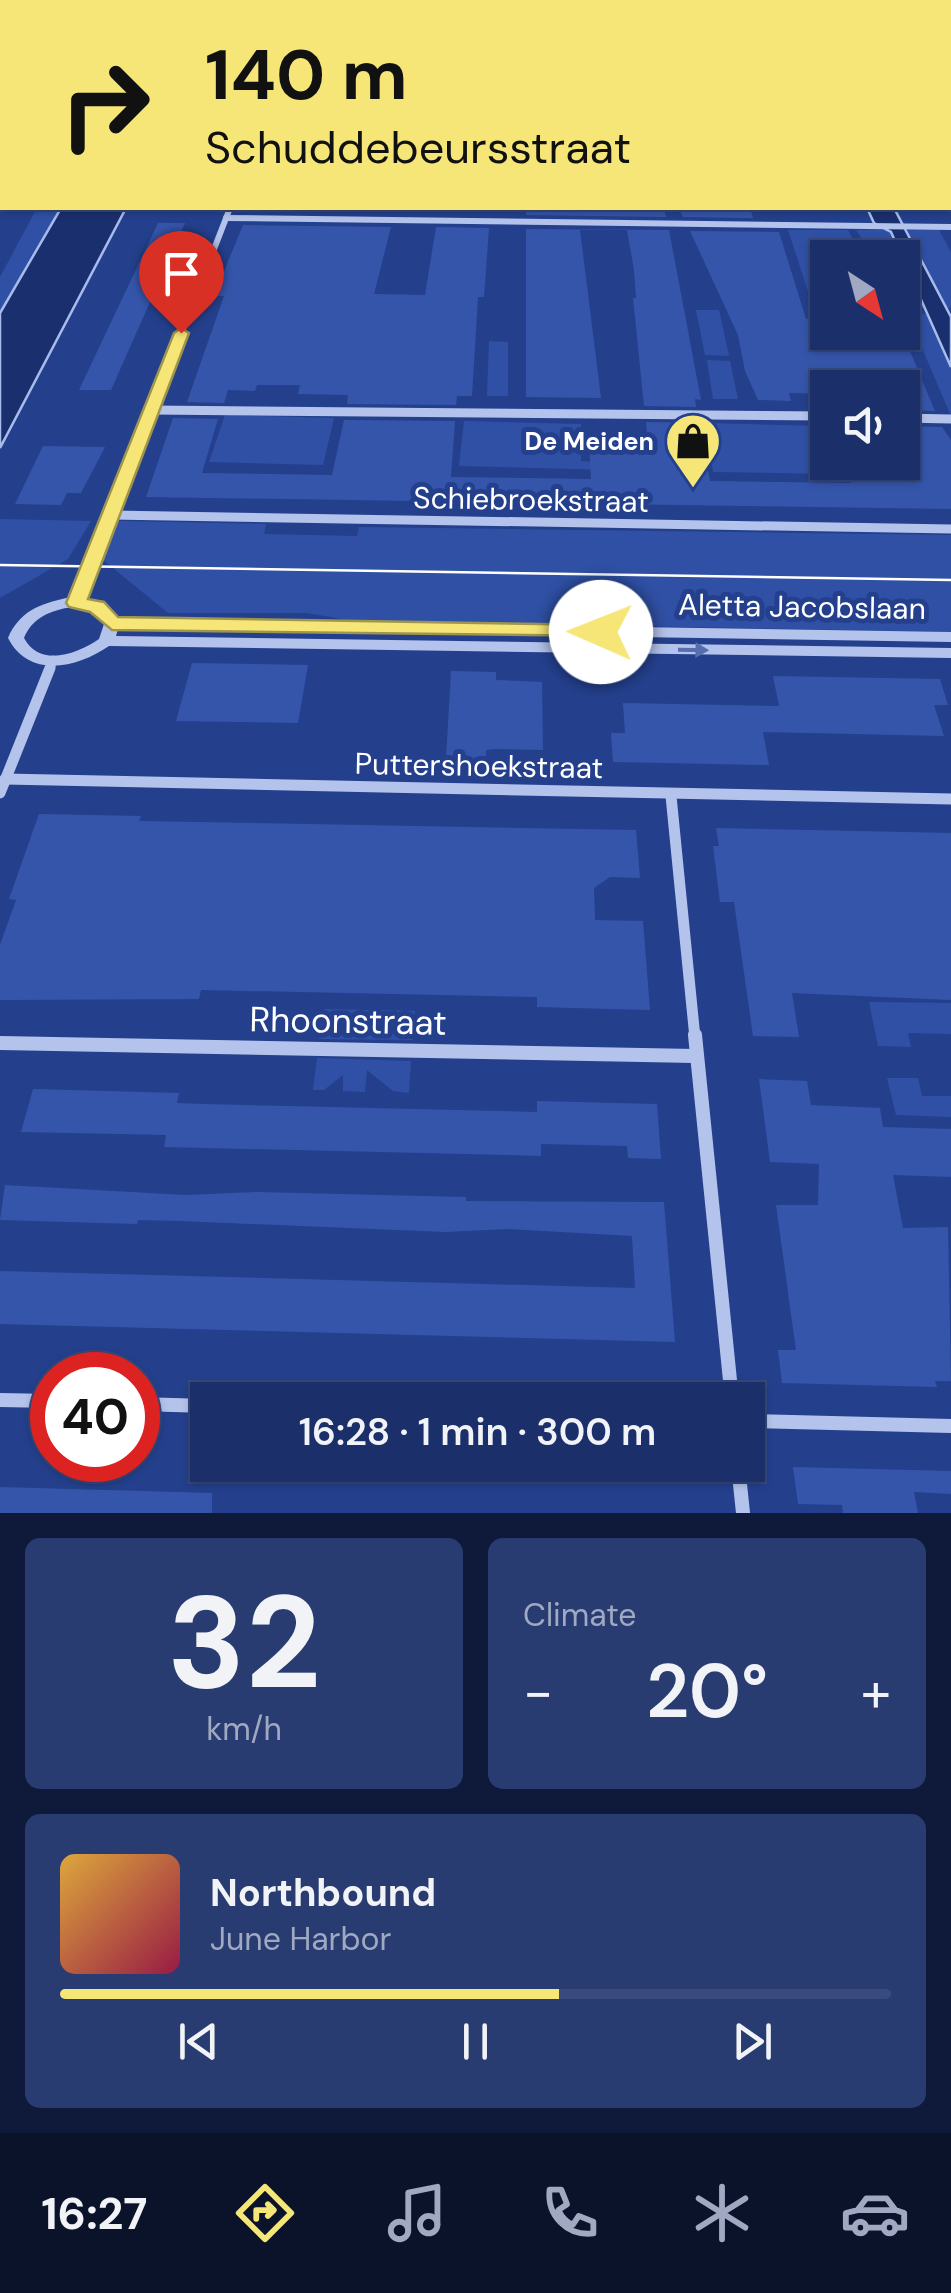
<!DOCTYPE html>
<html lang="en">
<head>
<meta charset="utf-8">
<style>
	body { margin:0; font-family:"DM Sans",sans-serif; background:#283c72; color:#f1f3f6; height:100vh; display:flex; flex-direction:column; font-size:38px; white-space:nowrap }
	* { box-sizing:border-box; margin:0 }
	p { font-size:32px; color:#a0a9c1 }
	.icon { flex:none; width:55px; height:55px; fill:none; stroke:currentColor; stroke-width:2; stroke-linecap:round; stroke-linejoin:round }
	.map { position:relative; height:1513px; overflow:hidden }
	.details { display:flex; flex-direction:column; gap:25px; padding:25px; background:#0f1a3a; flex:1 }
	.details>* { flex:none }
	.hud { position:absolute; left:0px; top:0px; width:952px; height:210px; box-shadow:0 2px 8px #0004,0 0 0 2px #394b7e; background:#f5e677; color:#111; overflow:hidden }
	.needle { width:65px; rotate:144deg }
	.tools { position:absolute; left:810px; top:240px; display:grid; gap:20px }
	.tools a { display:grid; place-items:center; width:110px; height:110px; border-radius:0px; background:#1b306a; box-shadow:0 2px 8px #0004,0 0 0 2px #394b7e; font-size:50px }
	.speed { position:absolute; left:30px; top:1352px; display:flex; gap:20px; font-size:50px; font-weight:700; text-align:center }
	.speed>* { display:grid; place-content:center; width:130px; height:130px; border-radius:50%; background:#1b306a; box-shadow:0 2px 8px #0004,0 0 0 2px #394b7e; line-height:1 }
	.speed .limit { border:15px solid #d22; background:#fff; color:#111 }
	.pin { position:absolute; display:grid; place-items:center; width:85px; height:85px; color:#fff; margin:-102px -42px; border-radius:50% 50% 50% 0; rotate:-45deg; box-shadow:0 0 10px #0007 }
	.pin .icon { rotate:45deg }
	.me { position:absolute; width:110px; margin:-55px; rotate:271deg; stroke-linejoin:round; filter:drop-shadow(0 0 8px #0008) }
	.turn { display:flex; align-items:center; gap:35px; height:210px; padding:0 40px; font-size:45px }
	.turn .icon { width:130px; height:130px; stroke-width:2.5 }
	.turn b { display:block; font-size:70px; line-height:85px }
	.big { font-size:75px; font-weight:600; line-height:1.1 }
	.details .widget { flex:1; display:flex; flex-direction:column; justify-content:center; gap:15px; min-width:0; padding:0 35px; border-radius:15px; background:#283c72 }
	.details .dial { align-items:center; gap:0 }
	.dial b { font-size:130px; line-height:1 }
	.song { display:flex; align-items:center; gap:30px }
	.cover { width:120px; height:120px; border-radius:15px; background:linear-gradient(135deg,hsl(40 70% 55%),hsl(340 70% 35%)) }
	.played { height:10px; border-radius:5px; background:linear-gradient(90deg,#f5e677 60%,#394b7e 60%) }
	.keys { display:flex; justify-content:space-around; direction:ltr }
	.heat { display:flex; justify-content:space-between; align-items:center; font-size:55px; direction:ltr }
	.details .tiles { flex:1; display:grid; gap:25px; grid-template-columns:1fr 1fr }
	.widget:last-child { grid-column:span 2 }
	.trip { position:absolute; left:190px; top:1382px; width:575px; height:100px; border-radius:0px; background:#1b306a; box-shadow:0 2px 8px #0004,0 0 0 2px #394b7e; font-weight:600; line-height:100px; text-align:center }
	.menu { display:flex; height:160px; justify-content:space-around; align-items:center; background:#0b132a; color:#a0a9c1 }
	.menu .icon { width:70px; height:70px }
	.menu .current { color:#f5e677 }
	.menu b { font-size:45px; color:#f1f3f6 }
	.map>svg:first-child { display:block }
	.green { fill:#2f50a5 }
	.water { fill:#1a2f6d; stroke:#a8bcec; stroke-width:2.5 }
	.building { fill:#3555aa }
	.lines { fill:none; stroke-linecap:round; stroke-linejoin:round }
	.minor-far3 { stroke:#b4c3eb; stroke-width:6 }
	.minor-far2 { stroke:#b4c3eb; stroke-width:9 }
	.minor-far1 { stroke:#b4c3eb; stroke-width:11 }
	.minor { stroke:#b4c3eb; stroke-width:14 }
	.tertiary { fill:#b4c3eb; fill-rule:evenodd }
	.tram { stroke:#fff; stroke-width:2.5 }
	.oneway { fill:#566eae }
	.route { fill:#f5e677; stroke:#9f964d; stroke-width:2.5 }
	.labels { text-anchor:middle; stroke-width:10; stroke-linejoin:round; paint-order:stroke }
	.far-poi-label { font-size:25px; font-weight:bold; fill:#fff; stroke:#24408d; text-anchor:end }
	.street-label { font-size:30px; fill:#fff; stroke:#24408d }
	.near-street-label { font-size:35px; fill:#fff; stroke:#24408d }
</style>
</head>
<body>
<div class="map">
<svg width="951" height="1513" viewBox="0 0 951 1513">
	<rect width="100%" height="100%" fill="#24408d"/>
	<g class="green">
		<polygon points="37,208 61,208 61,213 0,313 0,277"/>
		<polygon points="887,229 891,232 926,308 903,306 902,258 874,257 856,230"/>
		<polygon points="788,230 848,230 857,247 850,249 859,249 865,257 828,258 827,307 813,307"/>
		<polygon points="907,230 939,230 951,252 951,308 947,308"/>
		<polygon points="696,310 719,310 729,356 705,355"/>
		<polygon points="907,313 928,314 951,367 951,416"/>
		<polygon points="489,341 508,342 508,396 487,396"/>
		<polygon points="707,360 730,361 738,399 713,399"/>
		<polygon points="225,415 334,418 323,465 209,462"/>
		<polygon points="464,421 581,424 581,461 611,463 613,470 459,466"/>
		<polygon points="706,423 823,426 828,462 832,463 835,474 713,472"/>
		<polygon points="0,519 91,521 68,559 0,598"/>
		<polygon points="119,521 266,524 264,534 357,536 359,527 951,535 951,632 353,621 307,613 168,613 102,559"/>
		<polygon points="869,1002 951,1003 951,1034 908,1033 911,1047 878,1046"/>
		<polygon points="324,1009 415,1011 413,1040 319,1039"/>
		<polygon points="317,1058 411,1061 409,1093 393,1091 367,1070 365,1092 343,1091 343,1075 324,1090 313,1090"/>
		<polygon points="887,1078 918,1078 922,1096 951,1096 951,1117 896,1115"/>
	</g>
	<g class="water">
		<polygon points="61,208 126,208 0,448 0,313"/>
		<polygon points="867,208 894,208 951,317 951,367 891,232 874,223"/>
	</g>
	<g class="building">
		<polygon points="526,208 664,208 666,217 526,215"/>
		<polygon points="679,208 750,208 753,218 683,217"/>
		<polygon points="158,223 185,223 111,390 79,390"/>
		<polygon points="243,225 391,227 374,294 425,295 436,227 489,228 484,297 478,297 472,396 457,396 456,405 347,404 348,395 298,394 300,385 257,385 255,391 228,390 224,403 187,402 224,296 214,296"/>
		<polygon points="526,229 669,230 701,400 695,399 696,407 644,406 633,298 636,298 634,270 627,230 580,230 601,398 526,397"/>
		<polygon points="690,231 779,232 806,319 828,319 828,332 902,332 935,411 902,410 902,388 887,385 884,378 826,377 828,394 789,393 791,401 758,400 745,371 738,335"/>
		<polygon points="173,418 218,419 202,473 332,475 344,420 455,421 451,477 591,479 589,442 647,435 646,422 699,423 710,481 851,483 845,462 902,462 902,426 942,427 951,440 951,509 146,497"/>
		<polygon points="43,446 105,447 81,493 67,493 61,505 15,504"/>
		<polygon points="192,663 308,665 298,723 176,721"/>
		<polygon points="451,671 496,672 496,680 542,682 543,750 494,749 486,750 486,759 446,759"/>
		<polygon points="773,676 940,679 948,705 934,705 944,736 763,732 769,765 613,762 611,733 625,733 623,703 779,706"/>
		<polygon points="39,814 141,816 139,821 636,830 640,878 610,877 594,888 595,920 643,921 650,1010 537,1007 537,997 201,990 199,999 0,1000 0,945 16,900 9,899"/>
		<polygon points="716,828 951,833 951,1000 792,993 799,1037 753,1036 734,902 720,902 713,846 719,846"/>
		<polygon points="759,1079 807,1081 811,1105 880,1108 883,1127 951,1129 951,1177 893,1175 903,1228 948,1227 951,1381 935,1381 937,1387 782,1383 778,1350 796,1350 776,1205 818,1205 819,1164 770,1162"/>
		<polygon points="33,1089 179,1093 177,1103 204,1104 537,1112 537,1101 657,1104 661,1159 628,1158 627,1146 541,1144 541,1156 509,1155 164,1147 166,1135 21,1132"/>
		<polygon points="5,1185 186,1195 256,1192 466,1197 466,1201 664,1202 675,1342 0,1324 0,1271 635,1288 632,1236 508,1229 445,1232 181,1221 138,1220 137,1224 0,1220"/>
		<polygon points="793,1467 951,1471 951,1494 914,1492 918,1513 843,1513 842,1505 798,1504"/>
		<polygon points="0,1487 212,1493 212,1513 0,1513"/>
	</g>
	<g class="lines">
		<g class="minor-far3">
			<polyline points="226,218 951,227"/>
			<polyline points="160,388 230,208"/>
		</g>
		<g class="minor-far2">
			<polyline points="151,410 828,416"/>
			<polyline points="902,418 951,419"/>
			<polyline points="111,515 951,529"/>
			<polyline points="76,603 161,385"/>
			<polyline points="49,671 53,660"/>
		</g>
		<g class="minor-far1">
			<polyline points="5,779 951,799"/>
			<polyline points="0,793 50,668"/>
			<polyline points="671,796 695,1038"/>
		</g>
		<g class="minor">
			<polyline points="695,1035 732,1400"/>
			<polyline points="0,1043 695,1056"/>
			<polyline points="0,1400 52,1401"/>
			<polyline points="138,1404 208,1406"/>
			<polyline points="748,1421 951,1426"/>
			<polyline points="738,1465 743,1513"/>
		</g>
		<path class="tertiary" d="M66,598C87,598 105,601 117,619L951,632V642L118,629L116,636L951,648V658L109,646C77,668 29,679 8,638C19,612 39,604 66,598ZM66,608C82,607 96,609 104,624L99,639C77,654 40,668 24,638C32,619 47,612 66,608Z"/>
		<polyline class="tram" points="0,565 951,580"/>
	</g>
	<defs><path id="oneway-solid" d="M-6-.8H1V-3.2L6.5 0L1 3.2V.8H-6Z" transform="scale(2.5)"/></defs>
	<use class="oneway" href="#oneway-solid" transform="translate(693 650) rotate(1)"/>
	<polygon class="route" points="181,328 189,333 88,599 104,602 118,617 601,625 611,632 608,636 112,630 90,612 69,607 66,603 174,333"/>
	<defs>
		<g id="shop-pin" transform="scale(2.875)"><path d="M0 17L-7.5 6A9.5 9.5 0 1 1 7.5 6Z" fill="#f5e677" stroke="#24408d"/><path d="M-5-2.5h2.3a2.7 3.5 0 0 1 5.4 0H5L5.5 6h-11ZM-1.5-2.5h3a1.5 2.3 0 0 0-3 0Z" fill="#111"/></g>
	</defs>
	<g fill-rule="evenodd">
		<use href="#shop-pin" x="693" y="441"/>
	</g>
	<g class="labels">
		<g class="far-poi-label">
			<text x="654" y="450">De Meiden</text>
		</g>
		<g class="street-label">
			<text transform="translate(531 500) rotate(1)" y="10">Schiebroekstraat</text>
			<text transform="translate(802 607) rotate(1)" y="10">Aletta Jacobslaan</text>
			<text transform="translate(479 766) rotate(1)" y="10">Puttershoekstraat</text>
		</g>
		<g class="near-street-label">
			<text transform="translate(348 1021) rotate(1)" y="12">Rhoonstraat</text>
		</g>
	</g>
</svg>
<div class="tools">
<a><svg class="needle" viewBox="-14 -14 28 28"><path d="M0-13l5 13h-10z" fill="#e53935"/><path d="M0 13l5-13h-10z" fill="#a0a9c1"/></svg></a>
<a><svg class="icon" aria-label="sound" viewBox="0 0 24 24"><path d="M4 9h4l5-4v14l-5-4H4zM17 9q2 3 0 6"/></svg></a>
</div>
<div class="speed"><div class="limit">40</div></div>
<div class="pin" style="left:181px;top:333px;background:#d93025"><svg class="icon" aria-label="arrive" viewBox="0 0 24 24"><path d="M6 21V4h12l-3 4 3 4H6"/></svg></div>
<svg class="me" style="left:601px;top:632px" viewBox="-20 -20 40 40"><circle r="19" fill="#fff"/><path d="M0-13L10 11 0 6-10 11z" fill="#f5e677"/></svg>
<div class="trip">16:28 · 1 min · 300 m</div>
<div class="hud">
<div class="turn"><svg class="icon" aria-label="right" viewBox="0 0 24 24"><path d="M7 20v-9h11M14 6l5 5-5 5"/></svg><div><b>140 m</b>Schuddebeursstraat</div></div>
</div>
</div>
<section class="details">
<div class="tiles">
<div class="widget dial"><b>32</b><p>km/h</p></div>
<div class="widget"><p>Climate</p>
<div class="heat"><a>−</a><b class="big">20°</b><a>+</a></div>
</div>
<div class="widget">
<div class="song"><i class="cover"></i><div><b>Northbound</b><p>June Harbor</p></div></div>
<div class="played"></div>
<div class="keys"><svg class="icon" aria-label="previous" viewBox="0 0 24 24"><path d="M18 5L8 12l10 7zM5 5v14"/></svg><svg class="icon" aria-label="pause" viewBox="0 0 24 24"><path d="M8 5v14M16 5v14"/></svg><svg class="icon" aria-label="next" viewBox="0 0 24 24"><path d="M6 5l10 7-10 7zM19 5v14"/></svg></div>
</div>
</div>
</section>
<nav class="menu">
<b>16:27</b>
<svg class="icon current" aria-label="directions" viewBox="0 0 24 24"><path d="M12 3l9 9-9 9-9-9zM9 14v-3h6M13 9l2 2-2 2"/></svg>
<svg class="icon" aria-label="music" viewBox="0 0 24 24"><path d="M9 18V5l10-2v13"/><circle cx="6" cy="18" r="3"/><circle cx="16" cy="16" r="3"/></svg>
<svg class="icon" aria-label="phone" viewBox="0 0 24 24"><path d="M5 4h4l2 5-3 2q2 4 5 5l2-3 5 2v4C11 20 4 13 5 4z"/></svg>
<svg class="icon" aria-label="climate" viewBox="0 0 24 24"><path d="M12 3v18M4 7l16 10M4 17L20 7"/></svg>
<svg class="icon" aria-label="car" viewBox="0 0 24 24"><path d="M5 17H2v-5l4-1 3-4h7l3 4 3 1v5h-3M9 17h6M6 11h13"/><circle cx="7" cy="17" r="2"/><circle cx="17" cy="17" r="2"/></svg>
</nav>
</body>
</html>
